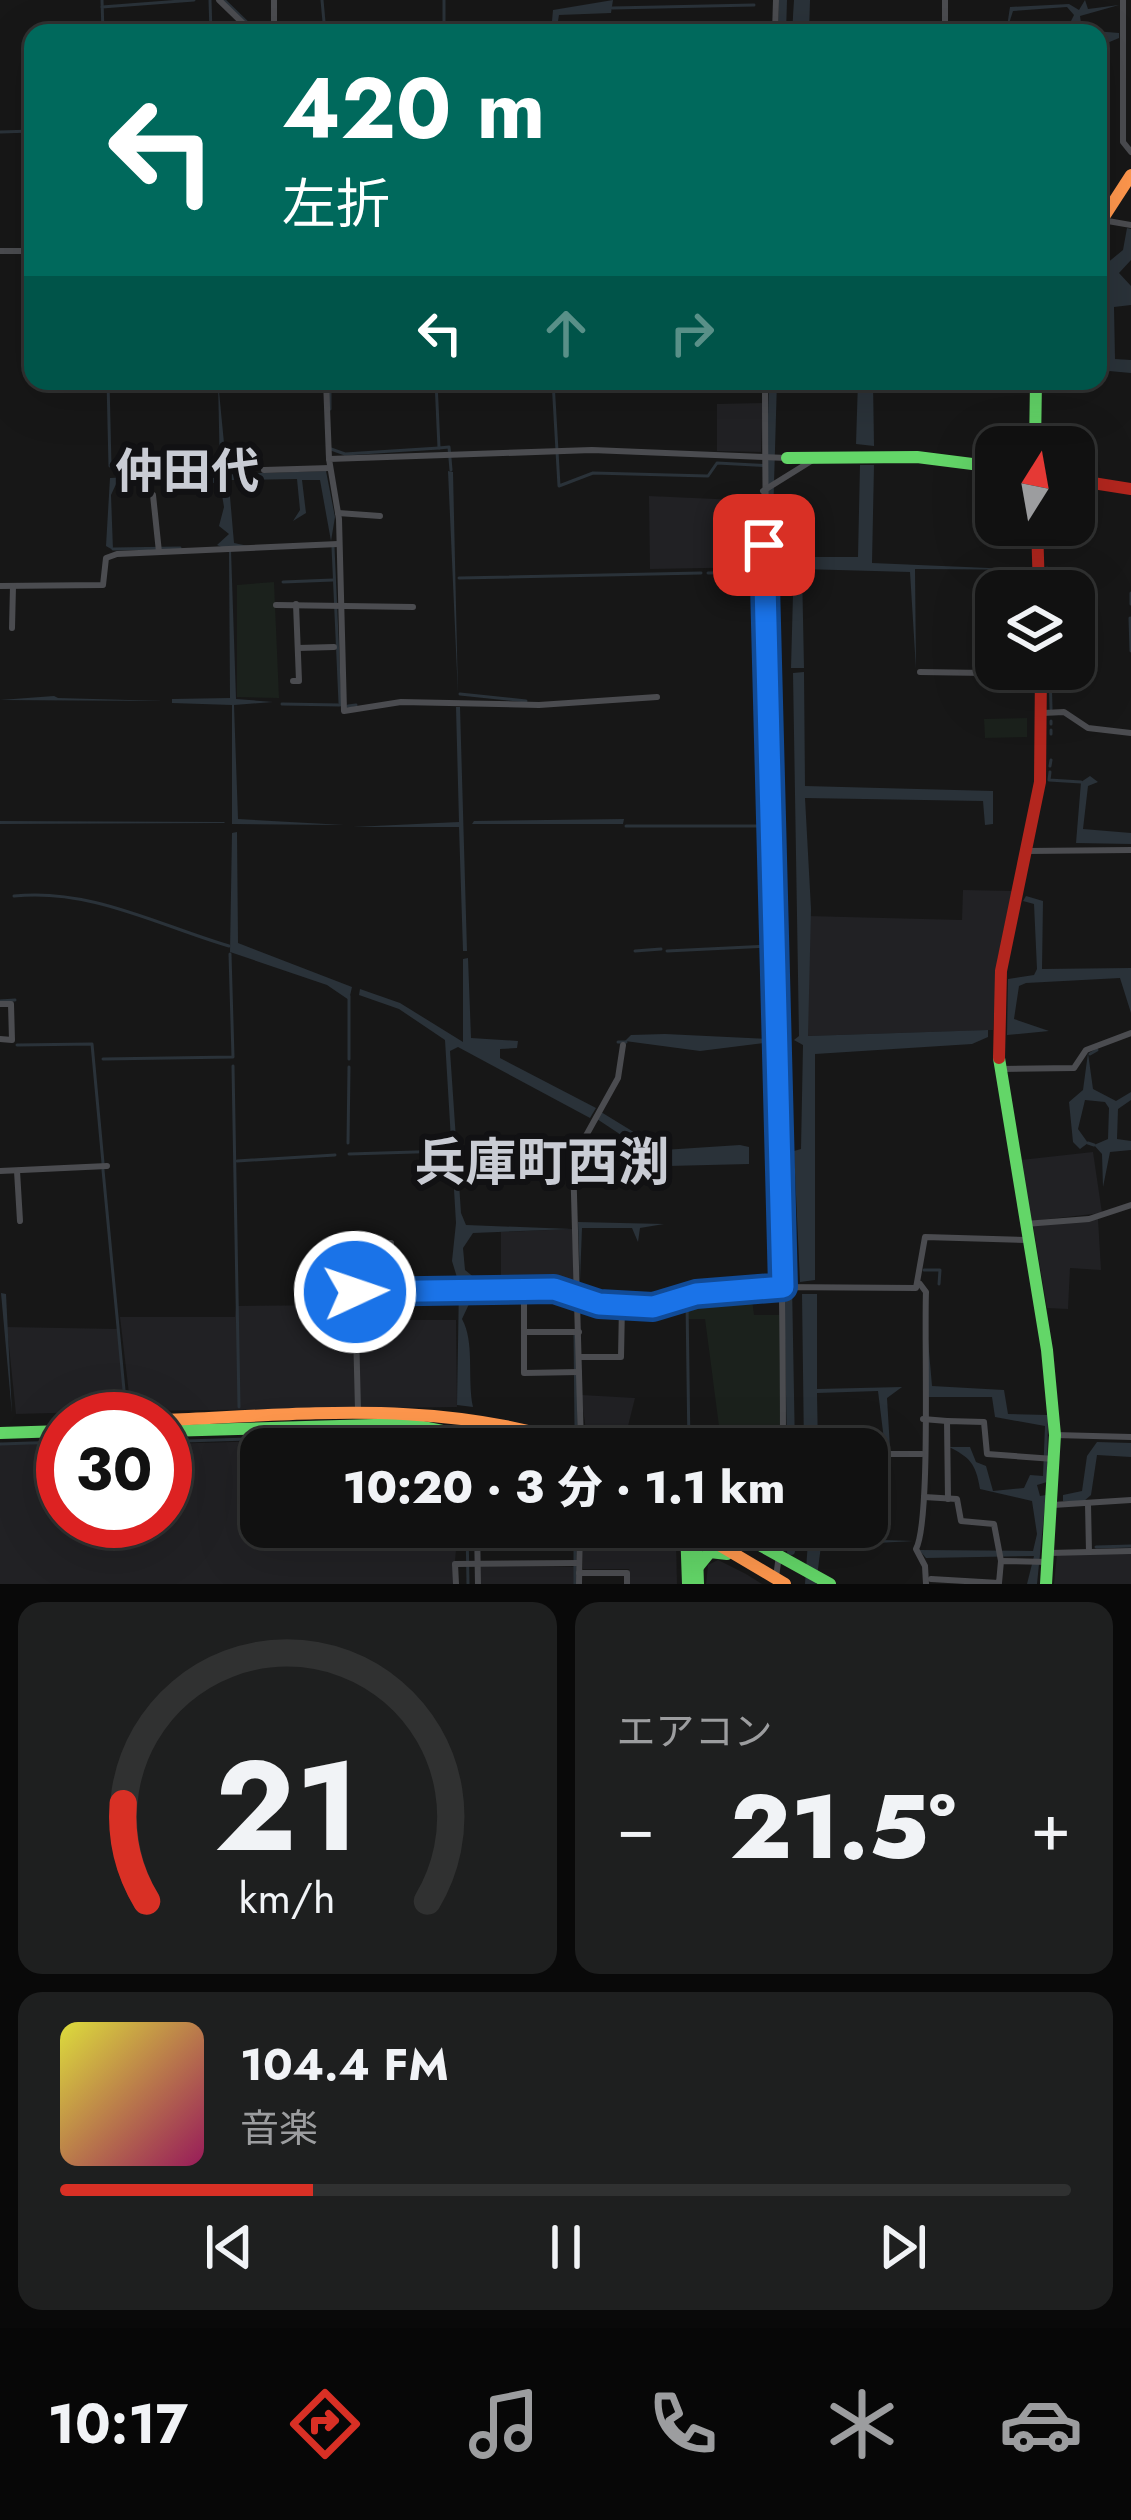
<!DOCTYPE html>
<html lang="ja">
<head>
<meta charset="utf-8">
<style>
	body { margin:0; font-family:Jost,"Noto Sans JP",sans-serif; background:#1e1f1f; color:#f1f3f6; height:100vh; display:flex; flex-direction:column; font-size:45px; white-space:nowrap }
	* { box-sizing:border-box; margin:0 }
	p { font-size:39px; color:#9c9d9f }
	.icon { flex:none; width:66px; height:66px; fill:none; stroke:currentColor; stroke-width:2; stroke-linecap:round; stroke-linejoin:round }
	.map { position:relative; height:1584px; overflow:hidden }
	.details { display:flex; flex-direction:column; gap:18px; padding:18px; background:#090909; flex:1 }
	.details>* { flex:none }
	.hud { position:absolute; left:24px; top:24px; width:1083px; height:366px; border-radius:24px; box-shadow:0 12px 48px #0002,0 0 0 3px #303131; background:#00695c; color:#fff; overflow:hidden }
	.needle { width:78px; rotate:11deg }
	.controls { position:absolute; left:975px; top:426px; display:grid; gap:24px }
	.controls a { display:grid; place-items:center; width:120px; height:120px; border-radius:24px; background:#111; box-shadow:0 12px 48px #0002,0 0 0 3px #303131; font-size:60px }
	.speed { position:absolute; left:36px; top:1392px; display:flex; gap:24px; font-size:60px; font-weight:700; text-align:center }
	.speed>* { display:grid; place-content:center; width:156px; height:156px; border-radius:50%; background:#111; box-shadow:0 12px 48px #0002,0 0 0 3px #303131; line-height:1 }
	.speed .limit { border:18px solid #d22; background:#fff; color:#111 }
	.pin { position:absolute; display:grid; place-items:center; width:102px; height:102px; color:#fff; margin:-51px; border-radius:24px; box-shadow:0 6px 18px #0006 }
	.me { position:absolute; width:132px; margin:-66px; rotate:87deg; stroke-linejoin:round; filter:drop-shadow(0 0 9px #0008) }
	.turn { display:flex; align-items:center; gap:42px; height:252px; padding:0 60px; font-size:54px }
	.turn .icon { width:156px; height:156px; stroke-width:2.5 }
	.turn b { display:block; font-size:84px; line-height:102px }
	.lanes { display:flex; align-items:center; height:114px; padding:0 60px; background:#0003; justify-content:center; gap:60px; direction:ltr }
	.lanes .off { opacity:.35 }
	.big { font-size:90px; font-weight:800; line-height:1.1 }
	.details .widget { flex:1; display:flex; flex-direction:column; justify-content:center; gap:18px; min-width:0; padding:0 42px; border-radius:24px; background:#1e1f1f }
	.details .dial { align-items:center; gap:0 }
	.dial svg { height:312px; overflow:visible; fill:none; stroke:#303131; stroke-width:7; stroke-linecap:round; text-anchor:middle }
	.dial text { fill:#f1f3f6; stroke:none }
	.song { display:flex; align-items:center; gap:36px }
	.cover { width:144px; height:144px; border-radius:18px; background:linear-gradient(135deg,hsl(60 70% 55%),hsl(330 70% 35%)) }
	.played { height:12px; border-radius:6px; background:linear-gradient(90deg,#d93025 25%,#303131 25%) }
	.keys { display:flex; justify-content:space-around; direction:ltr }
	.heat { display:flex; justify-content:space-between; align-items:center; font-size:66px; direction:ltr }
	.details .tiles { flex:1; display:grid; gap:18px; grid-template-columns:1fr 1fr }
	.widget:last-child { grid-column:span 2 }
	.trip { position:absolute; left:240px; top:1428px; width:648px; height:120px; border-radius:24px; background:#111; box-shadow:0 12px 48px #0002,0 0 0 3px #303131; font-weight:800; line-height:120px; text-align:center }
	.tabs { display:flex; height:192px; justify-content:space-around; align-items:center; background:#070707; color:#9c9d9f }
	.tabs .icon { width:84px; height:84px }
	.tabs .selected { color:#d93025 }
	.tabs b { font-size:54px; color:#f1f3f6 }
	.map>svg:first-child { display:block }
	.built { fill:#212124 }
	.green { fill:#1b211c }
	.water { fill:#2a3239 }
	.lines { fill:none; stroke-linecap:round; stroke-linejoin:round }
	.stream { stroke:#2a3239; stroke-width:3 }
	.canal { stroke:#2a3239; stroke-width:8 }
	.street { stroke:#4b4c50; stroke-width:6 }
	.fast { stroke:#63d668; stroke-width:12 }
	.slow { stroke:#ff974d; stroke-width:12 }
	.jam { stroke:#b3261e; stroke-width:12 }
	.route-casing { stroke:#114b97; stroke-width:30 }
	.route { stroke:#1a73e8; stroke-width:21 }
	.labels { text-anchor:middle; stroke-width:12; stroke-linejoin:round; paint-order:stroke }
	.neighbourhood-label { font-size:48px; font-weight:bold; fill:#c9ccd4; stroke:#111113 }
	.quarter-label { font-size:51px; font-weight:bold; fill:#c9ccd4; stroke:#111113 }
</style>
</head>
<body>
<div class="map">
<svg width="1131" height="1584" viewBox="0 0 1131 1584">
	<rect width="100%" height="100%" fill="#171717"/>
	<g class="built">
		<polygon points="763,403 761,452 717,451 717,404"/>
		<polygon points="649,496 760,501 762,567 650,569"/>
		<polygon points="963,890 1012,891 998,957 993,1030 808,1036 807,916 962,920"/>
		<polygon points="1093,1152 1102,1213 1031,1221 1021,1160"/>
		<polygon points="1098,1219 1101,1270 1070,1268 1068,1309 1047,1308 1033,1225"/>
		<polygon points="572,1229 575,1283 501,1283 501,1232"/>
		<polygon points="358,1305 359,1320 456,1320 457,1407 131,1411 120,1317 235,1317 236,1306"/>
		<polygon points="7,1327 117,1329 126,1411 16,1414"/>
		<polygon points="581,1395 635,1398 628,1426 632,1449 587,1437"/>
		<polygon points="407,1437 453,1449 261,1449 261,1527 458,1527 453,1584 0,1584 0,1445 63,1443 63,1521 165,1521 165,1444"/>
		<polygon points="582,1527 667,1527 676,1542 677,1584 630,1584 629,1569 583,1569"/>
		<polygon points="1131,1553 1131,1584 1054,1584 1057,1554"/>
		<polygon points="718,1560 746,1574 762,1584 706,1584 708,1565"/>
		<polygon points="480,1566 576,1567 576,1584 480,1584"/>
	</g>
	<g class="green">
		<polygon points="274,582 279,698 237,697 237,585"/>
		<polygon points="1027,718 1027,737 985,738 984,719"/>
		<polygon points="751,1291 754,1315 782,1315 781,1449 722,1449 705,1319 687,1319 687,1299"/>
	</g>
	<g class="water">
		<polygon points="613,0 611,13 559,15 556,33 551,33 553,10"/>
		<polygon points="794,0 810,0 809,33 792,33"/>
		<polygon points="1085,0 1088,9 1119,5 1080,16 1082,30 1119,33 1119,38 1100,46 1098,33 1045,33 1044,27 1070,23 1074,15 1067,7 1013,11 1006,33 1010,7 1069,4 1079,10"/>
		<polygon points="1127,228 1131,229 1131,260 1119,273 1131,286 1131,305 1114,307 1115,359 1131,360 1131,373 1098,370 1100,269 1123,250"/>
		<polygon points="218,381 227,474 326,471 335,517 331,541 320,480 302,480 306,513 293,521 300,510 297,479 231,480 229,485 234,543 253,547 231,550 236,699 273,702 234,705 238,819 344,825 232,824 232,705 172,703 172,699 230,698 229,550 217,545 229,534 219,526 224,507 220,483 117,482 111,495 113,550 106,546 110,478 220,473"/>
		<polygon points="858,381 873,381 874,446 856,444"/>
		<polygon points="860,465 874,465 872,563 1033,570 915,569 916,669 910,572 802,569 804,668 791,668 794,557 858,557"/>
		<polygon points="448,471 453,472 458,695"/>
		<polygon points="804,672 805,786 993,791 993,824 985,825 983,801 805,798 811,909 808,1036 988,1030 988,1037 972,1044 815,1054 815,1280 800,1282 794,1151 801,1149 803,1045 794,1040 799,1036 793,673"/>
		<polygon points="54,696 58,698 165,701 0,700"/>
		<polygon points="456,707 460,707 467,951 463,951 459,827 353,827 459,822"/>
		<polygon points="1090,776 1098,782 1088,786 1083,829 1131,833 1131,844 1076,843 1081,782"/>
		<polygon points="624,819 623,824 472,824 474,821"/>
		<polygon points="0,821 224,822 225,823 0,824"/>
		<polygon points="237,832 238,943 352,987 349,1000 327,985 230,952 232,833"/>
		<polygon points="1026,896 1043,901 1042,969 1131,968 1131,1013 1120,978 1026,983 1019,986 1014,1019 1049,1031 1007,1035 1008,979 1034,975 1037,969 1034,904 1023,901"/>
		<path d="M468,958L471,1038L518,1041L517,1048L500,1049V1058L596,1108L590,1118L458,1047L450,1051L461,1213L466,1225L572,1229L473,1233L463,1248L465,1270L481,1283L465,1284L469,1304L462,1319C475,1342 467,1378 473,1407L457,1405L459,1284L452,1261L456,1223L445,1040L399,1009L359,995L360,989L400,1003L463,1042V959Z"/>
		<polygon points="665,1034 770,1039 772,1042 700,1051 625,1041 631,1035"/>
		<polygon points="1088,1053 1093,1089 1116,1101 1131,1092 1131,1100 1118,1109 1117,1139 1131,1141 1131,1150 1110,1152 1103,1187 1102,1154 1094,1145 1108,1139 1109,1108 1105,1102 1085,1100 1078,1129 1088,1143 1080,1149 1073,1142 1069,1102 1083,1090"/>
		<polygon points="601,1112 663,1150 740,1145 749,1147 749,1164 668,1166 597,1119"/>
		<polygon points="578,1222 664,1224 640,1228 638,1242 632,1228 582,1228 580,1281"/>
		<polygon points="1,1293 6,1294 12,1414"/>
		<polygon points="802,1294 817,1294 817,1389 902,1387 887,1398 890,1448 885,1448 878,1391 817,1393 818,1449 804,1449"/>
		<path d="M928,1340L932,1386L1004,1390L1008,1414L1048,1415L1047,1482L1037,1485L1040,1496L1046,1495L1037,1584H1027L1034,1556L926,1558L919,1550L1033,1551L1037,1534L1032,1501L980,1489C976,1463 969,1457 949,1447H970L976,1462L986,1466L993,1491L1024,1488L1030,1475L1043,1476L1045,1426L995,1417L992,1397H926Z"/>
		<polygon points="1097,1442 1131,1443 1131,1457 1097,1455 1091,1495 1084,1501 1063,1501 1063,1495 1082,1491 1087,1456"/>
		<polygon points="809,1527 819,1527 820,1538 914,1541 821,1546 816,1584 805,1584"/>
	</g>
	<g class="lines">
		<g class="stream">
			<polyline points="102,0 103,33"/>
			<polyline points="210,0 211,33"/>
			<polyline points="224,0 258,33"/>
			<polyline points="322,0 325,33"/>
			<polyline points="102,7 194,0"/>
			<polyline points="612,8 754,5"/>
			<polyline points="444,33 444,0"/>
			<polyline points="0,132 33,131"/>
			<polyline points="108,381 110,466"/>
			<polyline points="330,381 330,409"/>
			<polyline points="436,381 439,448 449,447 451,470"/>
			<polyline points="553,381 559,486 593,473 708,476 717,463 771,466"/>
			<polyline points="331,449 345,454 439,448"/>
			<polyline points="333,547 340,703"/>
			<polyline points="113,549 180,548"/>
			<polyline points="1047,568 1047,591"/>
			<polyline points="708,573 761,572"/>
			<polyline points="459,578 701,573"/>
			<polyline points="283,582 333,580"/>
			<polyline points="1131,604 1131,593"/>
			<polyline points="1130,618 1131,651"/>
			<polyline points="1050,669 1051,709"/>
			<polyline points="460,694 526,701"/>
			<polyline points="282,704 340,705"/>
			<polyline points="348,706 356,705"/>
			<polyline points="1051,721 1051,724"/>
			<polyline points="1051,734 1051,730"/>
			<polyline points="1050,766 1051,760"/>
			<polyline points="1050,772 1049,780 1081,782"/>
			<polyline points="626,826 767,826"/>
			<path d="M14,896C90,888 158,925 229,946"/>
			<polyline points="635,951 661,949"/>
			<polyline points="667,951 771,946"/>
			<polyline points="349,996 349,1059"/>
			<polyline points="0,1001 15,1000"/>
			<polyline points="618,1042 626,1042"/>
			<polyline points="17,1045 92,1044 103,1163"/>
			<polyline points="1090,1054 1097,1050"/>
			<polyline points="103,1059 233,1057 230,954"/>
			<polyline points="233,1066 239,1407"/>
			<polyline points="348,1143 349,1067"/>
			<polyline points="1088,1143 1094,1145"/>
			<polyline points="349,1154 448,1151"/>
			<polyline points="237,1161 335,1155"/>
			<polyline points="103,1170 126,1411"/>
			<polyline points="350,1254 351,1275"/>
			<polyline points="924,1270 940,1270 939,1284"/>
			<polyline points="492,1282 513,1283"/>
			<polyline points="550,1283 573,1282"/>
			<polyline points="519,1284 540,1284"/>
			<polyline points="679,1291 685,1290"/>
			<polyline points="687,1301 689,1449"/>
			<polyline points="575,1331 576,1428"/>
			<polyline points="185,1441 407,1434 466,1446"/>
			<polyline points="0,1444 63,1442"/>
			<polyline points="466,1449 466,1443"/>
			<polyline points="467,1527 468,1584"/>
			<polyline points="575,1527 575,1584"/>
			<polyline points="1096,1547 1131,1546"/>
		</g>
		<g class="canal">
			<polyline points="782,33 783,0"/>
			<polyline points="773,381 769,518 777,677 791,1449"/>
			<polyline points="791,1551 791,1527"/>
		</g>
		<g class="street">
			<polyline points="219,0 253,33"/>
			<polyline points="274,0 274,33"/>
			<polyline points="945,0 945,33"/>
			<polyline points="1123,0 1123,142 1131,152"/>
			<polyline points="775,33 776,0"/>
			<polyline points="1102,220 1131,225"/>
			<polyline points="0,251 33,251"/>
			<polyline points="326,381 329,459"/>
			<path d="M765,381C765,737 783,1093 783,1449"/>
			<polyline points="264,470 330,468"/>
			<polyline points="763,491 816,458"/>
			<polyline points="153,495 159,552"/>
			<polyline points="338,513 380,516"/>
			<polyline points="0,586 103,585 106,558 117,554 338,544"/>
			<polyline points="276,605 413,607"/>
			<polyline points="12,628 13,586"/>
			<polyline points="298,648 334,647"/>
			<polyline points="920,672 1041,674"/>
			<polyline points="293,681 299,681 296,604"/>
			<polyline points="657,697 539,705 401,702 344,711 339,519 329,459 592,450 787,458"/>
			<polyline points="1043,713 1064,712 1088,728 1131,733"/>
			<polyline points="1027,851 1131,850"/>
			<polyline points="0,1004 11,1004 12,1040 0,1039"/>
			<polyline points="999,1069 1074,1068 1086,1050 1131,1033"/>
			<polyline points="0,1171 107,1166"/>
			<polyline points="17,1171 20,1221"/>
			<polyline points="1025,1224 1089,1219 1131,1205"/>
			<polyline points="356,1245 391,1243 392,1289"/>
			<path d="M920,1284L926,1292C924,1338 931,1521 916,1549L925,1566L926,1584"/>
			<polyline points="524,1288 524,1373 579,1372"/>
			<polyline points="524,1332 579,1332"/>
			<polyline points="579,1357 621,1357 622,1305"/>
			<polyline points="358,1410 355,1291 554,1289 599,1304 653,1307 696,1294 777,1287 916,1288 925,1237 1028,1240"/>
			<polyline points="923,1419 947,1421"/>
			<polyline points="1055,1435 1131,1437"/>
			<polyline points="824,1438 853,1439 882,1454 922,1454"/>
			<polyline points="581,1445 573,1159 618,1078 623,1045"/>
			<polyline points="924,1497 957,1499 961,1521 994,1524 1001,1561"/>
			<polyline points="948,1499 947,1421 984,1422 987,1454 1054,1459"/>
			<polyline points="1088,1504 1089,1552"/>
			<polyline points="1053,1505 1131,1500"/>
			<polyline points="477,1527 478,1584"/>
			<polyline points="1049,1553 1131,1551"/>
			<polyline points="579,1573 627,1573 627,1584"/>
			<polyline points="776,1577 783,1527"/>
			<polyline points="931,1579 999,1583 1001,1561 1048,1562"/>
			<polyline points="456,1584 455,1564 579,1563"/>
			<polyline points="579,1584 580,1527"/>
		</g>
		<g class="fast">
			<polyline points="1035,447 1036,381"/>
			<polyline points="787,458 917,457 996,467"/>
			<polyline points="999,1058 1047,1350 1055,1435 1046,1584"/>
			<polyline points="165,1431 408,1424 531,1449"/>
			<polyline points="0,1433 63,1431"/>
			<polyline points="686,1527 688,1584"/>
			<polyline points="696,1527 698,1584"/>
			<polyline points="727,1527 830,1584"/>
			<polyline points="697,1568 710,1552 727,1554"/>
		</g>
		<g class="slow">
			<polyline points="1098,226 1131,175"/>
			<path d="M165,1420C310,1414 450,1398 588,1449"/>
			<polyline points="689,1527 785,1584"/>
		</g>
		<g class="jam">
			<polyline points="1074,480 1131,489"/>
			<polyline points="1037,525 1039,591"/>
			<polyline points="999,1058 1001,971 1040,782 1041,669"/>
		</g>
	</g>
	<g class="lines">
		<g class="route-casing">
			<polyline id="route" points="355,1292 554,1289 599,1304 653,1307 696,1294 783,1287 764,545"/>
		</g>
		<use href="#route" class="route"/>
	</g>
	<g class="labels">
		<g class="neighbourhood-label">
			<text x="187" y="488">仲田代</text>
		</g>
		<g class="quarter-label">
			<text x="542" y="1180">兵庫町西渕</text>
		</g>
	</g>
</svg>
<div class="controls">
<a><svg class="needle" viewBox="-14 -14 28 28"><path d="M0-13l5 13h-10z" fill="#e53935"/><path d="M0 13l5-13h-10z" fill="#9c9d9f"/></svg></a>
<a><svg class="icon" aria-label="layers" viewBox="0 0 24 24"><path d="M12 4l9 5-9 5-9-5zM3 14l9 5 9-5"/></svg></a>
</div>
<div class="speed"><div class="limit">30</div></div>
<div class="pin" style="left:764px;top:545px;background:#d93025"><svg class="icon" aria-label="arrive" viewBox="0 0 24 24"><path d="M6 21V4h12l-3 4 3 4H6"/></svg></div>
<svg class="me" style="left:355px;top:1292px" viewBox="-20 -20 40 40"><circle r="17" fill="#1a73e8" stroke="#fff" stroke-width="3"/><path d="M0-11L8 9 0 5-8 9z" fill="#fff"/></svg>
<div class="trip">10:20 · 3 分 · 1.1 km</div>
<div class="hud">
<div class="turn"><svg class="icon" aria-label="left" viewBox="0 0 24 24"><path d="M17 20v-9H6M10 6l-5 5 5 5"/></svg><div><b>420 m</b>左折</div></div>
<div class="lanes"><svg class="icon" aria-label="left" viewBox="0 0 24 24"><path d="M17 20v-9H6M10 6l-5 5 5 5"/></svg><svg class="icon off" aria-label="ahead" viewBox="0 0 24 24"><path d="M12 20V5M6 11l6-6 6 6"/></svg><svg class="icon off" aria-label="right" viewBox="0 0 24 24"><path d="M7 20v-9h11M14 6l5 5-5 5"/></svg></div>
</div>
</div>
<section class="details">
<div class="tiles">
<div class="widget dial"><svg viewBox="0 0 100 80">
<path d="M14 69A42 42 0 1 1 86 69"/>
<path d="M14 69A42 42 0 0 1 8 44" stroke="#d93025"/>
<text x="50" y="56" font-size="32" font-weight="700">21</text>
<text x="50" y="72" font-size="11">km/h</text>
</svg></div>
<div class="widget"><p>エアコン</p>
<div class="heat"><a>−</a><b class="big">21.5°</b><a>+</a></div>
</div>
<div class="widget">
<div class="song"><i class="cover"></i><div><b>104.4 FM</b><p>音楽</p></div></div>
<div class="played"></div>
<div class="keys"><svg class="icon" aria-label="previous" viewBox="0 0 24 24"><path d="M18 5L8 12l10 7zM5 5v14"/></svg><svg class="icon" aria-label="pause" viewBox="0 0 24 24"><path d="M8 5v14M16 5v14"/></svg><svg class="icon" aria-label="next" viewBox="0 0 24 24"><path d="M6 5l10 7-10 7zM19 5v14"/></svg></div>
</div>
</div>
</section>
<nav class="tabs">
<b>10:17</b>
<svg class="icon selected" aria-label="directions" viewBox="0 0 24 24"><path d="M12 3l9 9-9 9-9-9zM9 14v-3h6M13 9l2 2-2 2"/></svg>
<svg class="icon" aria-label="music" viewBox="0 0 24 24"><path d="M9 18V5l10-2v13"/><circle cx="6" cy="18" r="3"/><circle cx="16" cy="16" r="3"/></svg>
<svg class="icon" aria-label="phone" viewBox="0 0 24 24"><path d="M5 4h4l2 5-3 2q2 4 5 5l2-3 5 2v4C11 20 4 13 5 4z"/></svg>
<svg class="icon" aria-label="climate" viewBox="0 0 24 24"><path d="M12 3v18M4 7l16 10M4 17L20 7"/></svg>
<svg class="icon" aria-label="car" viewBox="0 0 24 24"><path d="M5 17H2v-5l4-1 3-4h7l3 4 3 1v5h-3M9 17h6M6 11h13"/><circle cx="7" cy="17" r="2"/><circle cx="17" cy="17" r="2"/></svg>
</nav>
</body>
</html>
